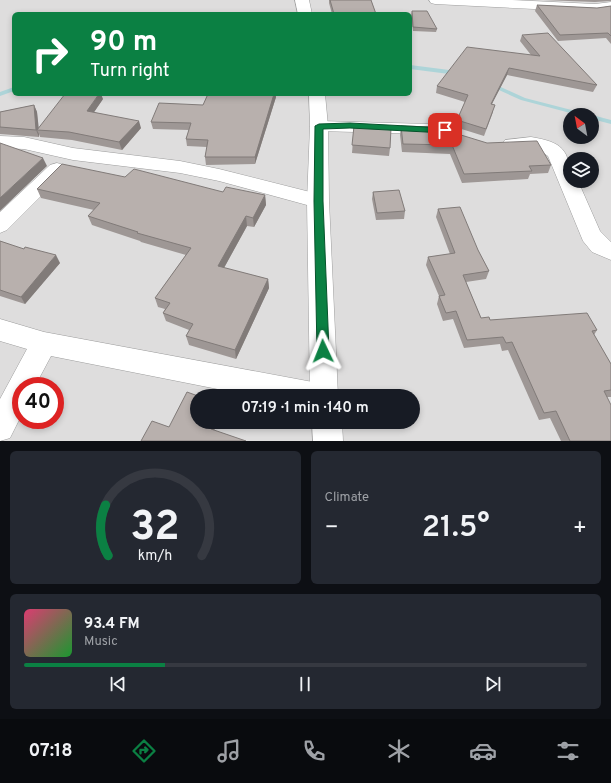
<!DOCTYPE html>
<html lang="en">
<head>
<meta charset="utf-8">
<style>
	body { margin:0; font-family:Overpass,sans-serif; background:#242831; color:#f1f3f6; height:100vh; display:flex; flex-direction:column; font-size:15px; white-space:nowrap }
	* { box-sizing:border-box; margin:0 }
	p { font-size:13px; color:#9ea1a6 }
	.icon { flex:none; width:22px; height:22px; fill:none; stroke:currentColor; stroke-width:2; stroke-linecap:round; stroke-linejoin:round }
	.map { position:relative; height:441px; overflow:hidden }
	.side { display:flex; flex-direction:column; gap:10px; padding:10px; background:#0d0f14; flex:1 }
	.side>* { flex:none }
	.banner { position:absolute; left:12px; top:12px; width:400px; height:84px; border-radius:6px; box-shadow:0 2px 6px #0003; background:#0b8043; color:#fff; overflow:hidden }
	.needle { width:26px; rotate:328deg }
	.buttons { position:absolute; left:563px; top:108px; display:grid; gap:8px }
	.buttons a { display:grid; place-items:center; width:36px; height:36px; border-radius:50%; background:#171b24; box-shadow:0 2px 6px #0003; font-size:20px }
	.speed { position:absolute; left:12px; top:377px; display:flex; gap:8px; font-size:20px; font-weight:700; text-align:center }
	.speed>* { display:grid; place-content:center; width:52px; height:52px; border-radius:50%; background:#171b24; box-shadow:0 2px 6px #0003; line-height:1 }
	.speed .limit { border:6px solid #d22; background:#fff; color:#111 }
	.pin { position:absolute; display:grid; place-items:center; width:34px; height:34px; color:#fff; margin:-17px; border-radius:8px; box-shadow:0 2px 6px #0006 }
	.me { position:absolute; width:44px; margin:-22px; rotate:358deg; stroke-linejoin:round; filter:drop-shadow(0 0 3px #0008) }
	.turn { display:flex; align-items:center; gap:14px; height:84px; padding:0 12px; font-size:18px }
	.turn .icon { width:52px; height:52px; stroke-width:2.5 }
	.turn b { display:block; font-size:28px; line-height:34px }
	.big { font-size:30px; font-weight:600; line-height:1.1 }
	.side .card { flex:1; display:flex; flex-direction:column; justify-content:center; gap:6px; min-width:0; padding:0 14px; border-radius:6px; background:#242831 }
	.side .dial { align-items:center; gap:0 }
	.dial svg { height:104px; overflow:visible; fill:none; stroke:#363941; stroke-width:7; stroke-linecap:round; text-anchor:middle }
	.dial text { fill:#f1f3f6; stroke:none }
	.song { display:flex; align-items:center; gap:12px }
	.cover { width:48px; height:48px; border-radius:6px; background:linear-gradient(135deg,hsl(340 70% 55%),hsl(130 70% 35%)) }
	.played { height:4px; border-radius:2px; background:linear-gradient(90deg,#0b8043 25%,#363941 25%) }
	.keys { display:flex; justify-content:space-around; direction:ltr }
	.heat { display:flex; justify-content:space-between; align-items:center; font-size:22px; direction:ltr }
	.side .tiles { flex:1; display:grid; gap:10px; grid-template-columns:1fr 1fr }
	.card:last-child { grid-column:span 2 }
	.trip { position:absolute; left:190px; top:389px; width:230px; height:40px; border-radius:20px; background:#171b24; box-shadow:0 2px 6px #0003; font-weight:600; line-height:40px; text-align:center }
	.tab-bar { display:flex; height:64px; justify-content:space-around; align-items:center; background:#090b0e; color:#9ea1a6 }
	.tab-bar .icon { width:28px; height:28px }
	.tab-bar .current { color:#0b8043 }
	.tab-bar b { font-size:18px; color:#f1f3f6 }
	.map>svg:first-child { display:block }
	.residential { fill:#dedddd; fill-rule:evenodd }
	.lines { fill:none; stroke-linecap:round; stroke-linejoin:round }
	.stream { fill:#add4d8; fill-rule:evenodd }
	.minor-casing { stroke:#9d9d9d; stroke-width:1 }
	.tertiary-casing { stroke:#9d9d9d; stroke-width:1 }
	.minor { fill:#fff; fill-rule:evenodd }
	.tertiary { fill:#fff; fill-rule:evenodd }
	.wall { fill:#9e9795 }
	.shaded-wall { fill:#817b79 }
	.building { fill:#b8b0ad; stroke:#817b79 }
	.route { fill:#0b8043; stroke:#07532c }
</style>
</head>
<body>
<div class="map">
<svg width="611" height="441" viewBox="0 0 611 441">
	<rect width="100%" height="100%" fill="#efece7"/>
	<path class="residential" d="M0,0H611V441H0ZM14,14H410V94H14ZM570,115H592V137H570ZM570,159H592V181H570ZM21,386H55V420H21ZM197,396H413V422H197Z"/>
	<g class="lines">
		<g class="stream">
			<polygon points="410,65 457,71 460,73 457,75 410,69"/>
			<polygon points="492,83 525,98 587,114 588,115 578,115 521,100 490,86 490,84"/>
			<polygon points="14,87 14,91 0,96 0,92"/>
			<polygon points="592,115 611,120 611,124 592,119"/>
		</g>
		<g class="minor-casing">
			<g id="minor">
				<polygon points="429,0 512,0 595,4 611,2 611,10 595,12 435,4 431,3"/>
				<polygon points="319,121 428,124 434,125 437,129 434,133 428,134 319,131 313,130 310,126 313,122"/>
				<polygon points="0,136 24,137 73,148 180,161 219,169 318,194 325,196 328,201 325,206 318,208 219,181 180,173 73,160 24,149 0,148"/>
				<path d="M531,137C562,142 570,149 570,181H578L600,231L611,242V260L592,252L583,241L548,156C531,144 522,153 505,148L502,144L505,140Z"/>
				<polygon points="57,163 64,165 67,169 64,173 7,230 0,233 0,212 50,165"/>
				<polygon points="0,319 44,332 318,383 328,387 332,396 253,396 51,356 35,386 21,386 21,416 10,438 0,441 0,399 27,349 0,341"/>
			</g>
		</g>
		<g class="tertiary-casing">
			<g id="tertiary">
				<polygon points="295,0 309,0 312,14 298,14"/>
				<polygon points="309,94 325,94 328,126 329,201 338,396 310,396 307,201 310,126"/>
				<polygon points="312,422 342,422 343,441 313,441"/>
			</g>
		</g>
		<use href="#minor" class="minor"/>
		<use href="#tertiary" class="tertiary"/>
	</g>
	<g class="wall">
		<polygon points="329,0 371,0 376,14 332,14 329,3"/>
		<polygon points="543,0 611,0 611,1 595,2"/>
		<polygon points="537,5 597,8 611,6 611,44 606,38 558,41 535,11"/>
		<polygon points="412,11 437,29 436,32 413,31 411,15"/>
		<polygon points="522,35 597,85 593,92 507,75 492,104 493,112 484,136 455,127 457,120 465,102 436,93 437,86 531,55 520,41"/>
		<polygon points="208,94 275,94 276,97 255,164 206,165 205,157 207,147 187,146 186,139 189,130 153,129 151,122 203,105"/>
		<polygon points="103,99 94,112 141,128 122,150 72,140 40,137 39,134 39,137 0,134 0,112 34,105 37,112 38,128"/>
		<polygon points="354,126 390,148 389,156 352,153"/>
		<polygon points="401,126 551,165 548,173 530,174 528,179 462,183 450,154 402,152 400,135"/>
		<polygon points="125,177 223,192 265,195 266,205 254,227 247,226 224,268 268,279 269,288 236,359 189,345 186,336 189,330 166,321 163,313 165,309 158,307 155,298 186,255 141,242 140,241 92,225 88,216 94,210 41,198 37,189"/>
		<polygon points="373,192 405,211 404,219 376,220 372,199"/>
		<polygon points="438,209 478,250 489,271 486,279 466,282 481,318 490,320 597,330 594,335 611,364 611,397 607,397 611,441 561,441 550,418 539,420 508,350 502,351 500,344 464,348 453,319 443,321 437,304 439,296 426,265 428,257 450,254 436,217"/>
		<polygon points="0,241 60,263 25,304 0,296"/>
	</g>
	<g class="shaded-wall">
		<polygon points="509,68 507,75 488,111 491,104"/>
		<polygon points="99,94 101,94 103,99 90,118 87,111"/>
		<polygon points="274,94 275,94 276,97 255,164 255,157"/>
		<polygon points="34,105 37,112 39,130 37,130 39,134 39,137 36,130"/>
		<polygon points="139,121 141,128 122,150 119,142"/>
		<polygon points="43,158 47,166 0,211 0,198"/>
		<polygon points="265,195 266,205 254,227 253,218"/>
		<polygon points="246,216 247,226 220,275 218,266"/>
		<polygon points="56,255 60,263 25,304 21,297"/>
		<polygon points="268,279 269,288 236,359 235,350"/>
		<polygon points="214,422 218,422 212,435 211,429"/>
	</g>
	<g class="building">
		<polygon points="330,0 371,0 376,14 334,14"/>
		<polygon points="537,5 597,8 611,6 611,36 608,33 560,35"/>
		<polygon points="412,11 427,11 437,29 413,27"/>
		<polygon points="548,33 597,85 509,68 491,104 495,105 486,129 457,120 468,95 437,86 467,47 540,56 522,35"/>
		<polygon points="65,94 99,94 87,111 139,121 119,142 69,132 37,130"/>
		<polygon points="208,94 274,94 255,157 205,157 208,140 186,139 191,123 151,122 159,103 203,105"/>
		<polygon points="34,105 36,130 0,127 0,112"/>
		<polygon points="354,126 391,128 390,148 352,145"/>
		<polygon points="401,126 435,127 487,143 535,141 537,141 551,165 529,166 532,171 464,174 452,145 403,144"/>
		<polygon points="0,143 43,158 0,198"/>
		<polygon points="62,164 125,177 134,169 223,192 226,187 265,195 253,218 246,216 218,266 268,279 235,350 186,336 193,324 163,313 170,303 155,298 191,248 137,233 138,232 88,216 100,203 37,189"/>
		<polygon points="399,190 405,211 377,213 373,192"/>
		<polygon points="460,207 478,250 489,271 463,275 481,318 489,317 490,320 587,313 597,330 592,331 611,364 611,390 604,391 611,405 611,441 570,441 556,411 544,413 512,342 506,343 503,337 467,340 456,311 446,313 439,296 445,295 428,257 455,253 438,209"/>
		<polygon points="0,241 24,249 25,247 56,255 21,297 0,290"/>
		<polygon points="187,392 198,396 197,396 197,422 214,422 211,429 246,441 141,441 152,421 169,427"/>
	</g>
	<polygon class="route" points="350,123 445,128 449,130 445,133 350,128 323,129 323,201 329,351 327,355 323,356 319,355 317,351 314,201 315,126 319,124"/>
</svg>
<div class="buttons">
<a><svg class="needle" viewBox="-14 -14 28 28"><path d="M0-13l5 13h-10z" fill="#e53935"/><path d="M0 13l5-13h-10z" fill="#9ea1a6"/></svg></a>
<a><svg class="icon" aria-label="layers" viewBox="0 0 24 24"><path d="M12 4l9 5-9 5-9-5zM3 14l9 5 9-5"/></svg></a>
</div>
<div class="speed"><div class="limit">40</div></div>
<div class="pin" style="left:445px;top:130px;background:#d93025"><svg class="icon" aria-label="arrive" viewBox="0 0 24 24"><path d="M6 21V4h12l-3 4 3 4H6"/></svg></div>
<svg class="me" style="left:323px;top:351px" viewBox="-20 -20 40 40"><path d="M0-17L14 15 0 8-14 15z" fill="#0b8043" stroke="#fff" stroke-width="4"/></svg>
<div class="trip">07:19 · 1 min · 140 m</div>
<div class="banner">
<div class="turn"><svg class="icon" aria-label="right" viewBox="0 0 24 24"><path d="M7 20v-9h11M14 6l5 5-5 5"/></svg><div><b>90 m</b>Turn right</div></div>
</div>
</div>
<section class="side">
<div class="tiles">
<div class="card dial"><svg viewBox="0 0 100 80">
<path d="M14 69A42 42 0 1 1 86 69"/>
<path d="M14 69A42 42 0 0 1 12 30" stroke="#0b8043"/>
<text x="50" y="56" font-size="32" font-weight="700">32</text>
<text x="50" y="72" font-size="11">km/h</text>
</svg></div>
<div class="card"><p>Climate</p>
<div class="heat"><a>−</a><b class="big">21.5°</b><a>+</a></div>
</div>
<div class="card">
<div class="song"><i class="cover"></i><div><b>93.4 FM</b><p>Music</p></div></div>
<div class="played"></div>
<div class="keys"><svg class="icon" aria-label="previous" viewBox="0 0 24 24"><path d="M18 5L8 12l10 7zM5 5v14"/></svg><svg class="icon" aria-label="pause" viewBox="0 0 24 24"><path d="M8 5v14M16 5v14"/></svg><svg class="icon" aria-label="next" viewBox="0 0 24 24"><path d="M6 5l10 7-10 7zM19 5v14"/></svg></div>
</div>
</div>
</section>
<nav class="tab-bar">
<b>07:18</b>
<svg class="icon current" aria-label="directions" viewBox="0 0 24 24"><path d="M12 3l9 9-9 9-9-9zM9 14v-3h6M13 9l2 2-2 2"/></svg>
<svg class="icon" aria-label="music" viewBox="0 0 24 24"><path d="M9 18V5l10-2v13"/><circle cx="6" cy="18" r="3"/><circle cx="16" cy="16" r="3"/></svg>
<svg class="icon" aria-label="phone" viewBox="0 0 24 24"><path d="M5 4h4l2 5-3 2q2 4 5 5l2-3 5 2v4C11 20 4 13 5 4z"/></svg>
<svg class="icon" aria-label="climate" viewBox="0 0 24 24"><path d="M12 3v18M4 7l16 10M4 17L20 7"/></svg>
<svg class="icon" aria-label="car" viewBox="0 0 24 24"><path d="M5 17H2v-5l4-1 3-4h7l3 4 3 1v5h-3M9 17h6M6 11h13"/><circle cx="7" cy="17" r="2"/><circle cx="17" cy="17" r="2"/></svg>
<svg class="icon" aria-label="filters" viewBox="0 0 24 24"><path d="M4 7h16M4 17h16"/><circle cx="9" cy="7" r="2"/><circle cx="15" cy="17" r="2"/></svg>
</nav>
</body>
</html>
